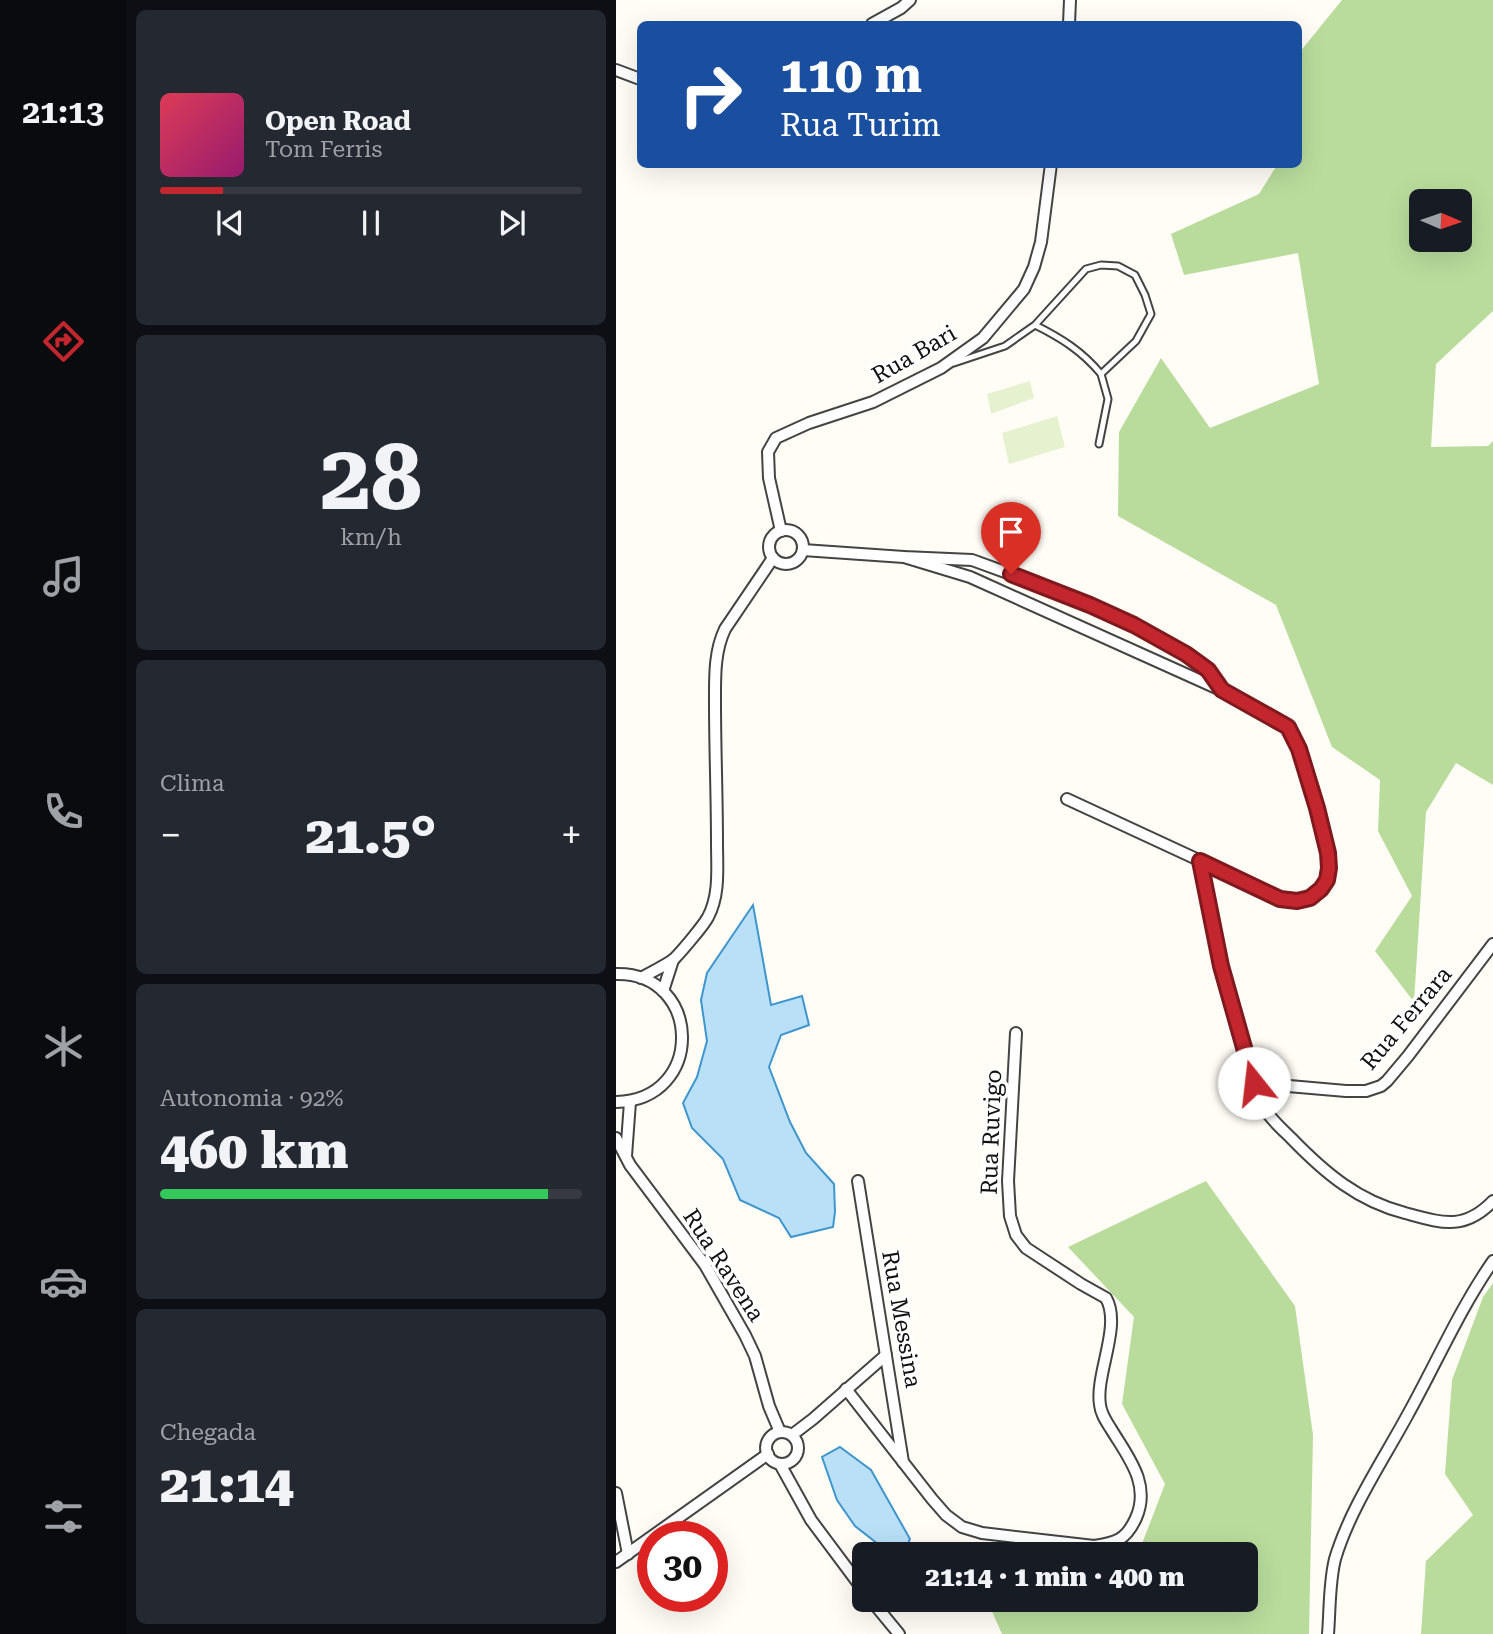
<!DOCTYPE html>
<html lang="pt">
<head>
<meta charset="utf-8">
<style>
	body { margin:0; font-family:"Roboto Serif",serif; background:#242831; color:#f1f3f6; height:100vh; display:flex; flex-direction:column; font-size:26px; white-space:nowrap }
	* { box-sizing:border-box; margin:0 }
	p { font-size:23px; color:#9ea1a6 }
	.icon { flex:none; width:38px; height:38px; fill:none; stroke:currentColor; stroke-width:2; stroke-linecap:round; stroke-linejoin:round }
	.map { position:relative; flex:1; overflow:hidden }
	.details { display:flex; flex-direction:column; gap:10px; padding:10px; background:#0d0f14; width:490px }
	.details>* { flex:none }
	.hud { position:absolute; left:21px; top:21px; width:665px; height:147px; border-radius:10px; box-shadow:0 7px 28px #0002; background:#1a4fa0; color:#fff; overflow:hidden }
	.needle { width:46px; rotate:92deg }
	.buttons { position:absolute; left:793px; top:189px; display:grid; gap:14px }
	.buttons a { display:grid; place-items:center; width:63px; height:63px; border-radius:10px; background:#171b24; box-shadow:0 7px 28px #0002; font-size:35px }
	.speed { position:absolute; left:21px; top:1521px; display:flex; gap:14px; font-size:35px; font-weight:700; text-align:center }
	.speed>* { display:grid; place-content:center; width:91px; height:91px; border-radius:50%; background:#171b24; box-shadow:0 7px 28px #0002; line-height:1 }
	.speed .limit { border:10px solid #d22; background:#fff; color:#111 }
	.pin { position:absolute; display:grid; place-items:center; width:60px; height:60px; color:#fff; margin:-72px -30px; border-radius:50% 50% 50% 0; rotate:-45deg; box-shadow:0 0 7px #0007 }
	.pin .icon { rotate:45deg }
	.me { position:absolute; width:77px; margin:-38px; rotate:344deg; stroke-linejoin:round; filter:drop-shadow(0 0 5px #0008) }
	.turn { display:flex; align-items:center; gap:24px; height:147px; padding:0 28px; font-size:32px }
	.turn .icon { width:91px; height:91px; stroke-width:2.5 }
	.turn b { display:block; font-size:49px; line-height:60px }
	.big { font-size:52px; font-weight:800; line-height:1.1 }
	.details .card { flex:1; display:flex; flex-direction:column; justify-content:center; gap:10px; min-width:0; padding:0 24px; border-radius:10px; background:#242831 }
	.details .dial { align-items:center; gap:0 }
	.dial b { font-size:91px; line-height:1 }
	.song { display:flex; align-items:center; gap:21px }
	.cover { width:84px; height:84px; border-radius:10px; background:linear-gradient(135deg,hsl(350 70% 55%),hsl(320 70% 35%)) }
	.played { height:7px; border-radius:4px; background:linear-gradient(90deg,#c4262e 15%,#363941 15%) }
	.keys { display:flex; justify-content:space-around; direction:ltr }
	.heat { display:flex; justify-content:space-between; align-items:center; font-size:38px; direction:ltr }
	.charge { height:10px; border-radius:5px; background:linear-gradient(90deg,#34c759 92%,#363941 0) }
	.trip { position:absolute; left:236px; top:1542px; width:406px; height:70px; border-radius:10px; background:#171b24; box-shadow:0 7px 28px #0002; font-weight:800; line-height:70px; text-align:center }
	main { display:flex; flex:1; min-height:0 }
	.menu { display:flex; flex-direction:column; width:126px; justify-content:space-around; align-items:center; background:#090b0e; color:#9ea1a6 }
	.menu .icon { width:49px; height:49px }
	.menu .on { color:#c4262e }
	.menu b { font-size:32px; color:#f1f3f6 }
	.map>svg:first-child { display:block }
	.forest { fill:#b9dc9c; fill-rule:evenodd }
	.pitch { fill:#e6f2cf }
	.water { fill:#b9e0f7; stroke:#3f96cf; stroke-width:2 }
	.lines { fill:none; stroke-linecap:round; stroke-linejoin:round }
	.lane-casing { stroke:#444; stroke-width:9 }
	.street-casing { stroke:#444; stroke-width:14 }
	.lane { stroke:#fff; stroke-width:5 }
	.street { stroke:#fff; stroke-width:10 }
	.route-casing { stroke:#7f191e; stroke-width:18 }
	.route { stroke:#c4262e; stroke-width:12 }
	.labels { text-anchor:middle; stroke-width:7; stroke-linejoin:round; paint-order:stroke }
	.street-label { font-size:23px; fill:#111; stroke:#fff }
</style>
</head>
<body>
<main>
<nav class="menu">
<b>21:13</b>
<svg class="icon on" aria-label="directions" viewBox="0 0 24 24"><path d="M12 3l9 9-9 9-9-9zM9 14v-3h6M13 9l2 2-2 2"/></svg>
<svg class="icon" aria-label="music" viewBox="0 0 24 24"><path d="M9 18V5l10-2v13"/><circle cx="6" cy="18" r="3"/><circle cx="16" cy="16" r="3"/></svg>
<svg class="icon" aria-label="phone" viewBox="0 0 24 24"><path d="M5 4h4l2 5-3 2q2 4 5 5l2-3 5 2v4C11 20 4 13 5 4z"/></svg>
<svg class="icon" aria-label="climate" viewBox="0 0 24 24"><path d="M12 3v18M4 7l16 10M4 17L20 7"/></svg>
<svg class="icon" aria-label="car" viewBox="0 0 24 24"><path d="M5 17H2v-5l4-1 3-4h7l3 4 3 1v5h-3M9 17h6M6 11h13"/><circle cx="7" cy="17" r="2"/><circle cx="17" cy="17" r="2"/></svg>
<svg class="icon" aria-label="filters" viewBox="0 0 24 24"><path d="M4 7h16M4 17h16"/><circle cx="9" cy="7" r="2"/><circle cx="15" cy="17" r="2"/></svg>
</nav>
<section class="details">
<div class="card">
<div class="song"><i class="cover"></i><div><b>Open Road</b><p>Tom Ferris</p></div></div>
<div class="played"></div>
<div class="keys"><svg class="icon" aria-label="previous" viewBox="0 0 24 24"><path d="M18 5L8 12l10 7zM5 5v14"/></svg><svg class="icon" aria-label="pause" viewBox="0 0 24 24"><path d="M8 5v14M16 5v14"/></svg><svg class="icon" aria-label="next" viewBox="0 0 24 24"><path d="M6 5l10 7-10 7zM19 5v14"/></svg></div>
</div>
<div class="card dial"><b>28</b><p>km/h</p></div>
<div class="card"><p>Clima</p>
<div class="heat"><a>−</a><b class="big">21.5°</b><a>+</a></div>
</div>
<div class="card"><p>Autonomia · 92%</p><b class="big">460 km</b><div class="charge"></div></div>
<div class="card"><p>Chegada</p><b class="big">21:14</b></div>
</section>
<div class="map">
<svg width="877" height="1634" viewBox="0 0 877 1634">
	<rect width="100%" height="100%" fill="#fffdf5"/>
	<g class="forest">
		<path d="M726,0H877V311L820,364L815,447L872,446L877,441V785L840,763L810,812L798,1002L759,951L796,896L762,831L764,780L716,747L660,605L502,516L503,432L545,358L594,428L703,384L682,253L568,275L555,234L643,194L661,165L682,164L683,53ZM805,201H844V240H805Z"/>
		<polygon points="590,1181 679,1306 697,1435 693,1634 386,1634 371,1600 415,1600 430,1610 477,1605 482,1600 630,1600 630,1554 522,1554 549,1484 506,1404 518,1317 452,1247"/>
		<polygon points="877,1283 877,1634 805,1634 810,1561 857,1515 829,1474 836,1380 867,1297"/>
	</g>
	<g class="pitch">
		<polygon points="414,381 418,398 375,414 371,394"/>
		<polygon points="441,416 449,447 393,464 386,433"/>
	</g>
	<g class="water">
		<polygon points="137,905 155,1005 186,996 193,1025 165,1035 153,1067 174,1122 190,1153 218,1184 219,1212 217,1227 175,1237 163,1218 124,1200 107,1159 76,1128 67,1103 81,1077 91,1041 85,1000 91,973"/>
		<polygon points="224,1447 255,1470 294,1539 290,1548 298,1554 267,1554 267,1548 239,1526 221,1500 206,1457"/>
	</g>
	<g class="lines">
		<g class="lane-casing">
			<g id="lane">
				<path d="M338,363L389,346L419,325L470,269L485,265L502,266L519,275L529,295L535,314L520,341L485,374C466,351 445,338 419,325"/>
				<polyline points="483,444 492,399 485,374"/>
			</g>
		</g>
		<g class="street-casing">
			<g id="street">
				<polyline points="256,24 285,8 294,0"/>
				<polyline points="453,24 454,0"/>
				<polyline points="0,70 24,79"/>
				<circle cx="170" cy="547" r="17"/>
				<polyline points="165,531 153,478 152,452 160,438 193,423 257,402 325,368 367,338 408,289 418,267 425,242 435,164"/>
				<polyline points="187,550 288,557 356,560 452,595 518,625 570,654 592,670 605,690"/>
				<polyline points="288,557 354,577 605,690 672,727 683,749 701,808 712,853 713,868 711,880 705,889 694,898 681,901 664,899 628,881 451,799"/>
				<path d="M584,861C591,896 597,931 605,965C610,988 617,1010 623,1032C630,1055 635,1080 645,1102C652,1117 665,1128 676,1139C709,1173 742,1201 789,1213C826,1223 848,1231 877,1201"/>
				<path d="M0,974C86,972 90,1100 0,1102"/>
				<path d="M25,978C35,972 49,966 58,959C65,952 88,925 92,917C104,895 101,867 101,843C101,796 99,750 99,703C99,678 98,652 109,629L157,558"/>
				<polyline points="47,991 57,960"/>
				<polyline points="638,1083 730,1091 750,1091 765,1086 771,1081 792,1056 877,944"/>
				<polyline points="0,1138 14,1165 89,1265 129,1335 139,1356 153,1406 164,1432"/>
				<polyline points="10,1156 14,1102"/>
				<polyline points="242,1181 287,1462"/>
				<path d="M230,1389L316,1499L330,1515L346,1527L366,1533L478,1546C500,1543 510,1540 520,1518C535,1484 512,1457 495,1429C490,1421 485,1414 484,1405C479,1374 506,1326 490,1298L465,1284L410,1248L400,1235L394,1216L392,1181L400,1033"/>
				<circle cx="166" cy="1448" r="16"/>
				<polyline points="176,1435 197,1419 270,1355"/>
				<polyline points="164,1464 195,1520 248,1591"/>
				<polyline points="0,1493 12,1554"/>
				<polyline points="0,1562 152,1454"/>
				<polyline points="255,1600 283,1634"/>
				<path d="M712,1634C714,1610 713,1583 719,1559C734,1509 766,1462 791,1416C820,1364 843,1310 877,1261"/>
			</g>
		</g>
		<use href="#lane" class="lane"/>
		<use href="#street" class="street"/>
	</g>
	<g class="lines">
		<g class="route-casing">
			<polyline id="route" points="395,574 474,605 518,625 570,654 592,670 606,690 672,727 683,749 701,808 712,853 713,868 711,880 705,889 694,898 681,901 664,899 584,861 605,966 638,1083"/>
		</g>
		<use href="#route" class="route"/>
	</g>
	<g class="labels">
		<g class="street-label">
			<text transform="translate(298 354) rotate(-30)" y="8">Rua Bari</text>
			<text transform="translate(790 1018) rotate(-50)" y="8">Rua Ferrara</text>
			<text transform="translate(375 1132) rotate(-88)" y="8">Rua Ruvigo</text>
			<text transform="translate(108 1265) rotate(57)" y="8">Rua Ravena</text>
			<text transform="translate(286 1319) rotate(80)" y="8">Rua Messina</text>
		</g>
	</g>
</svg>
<div class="buttons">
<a><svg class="needle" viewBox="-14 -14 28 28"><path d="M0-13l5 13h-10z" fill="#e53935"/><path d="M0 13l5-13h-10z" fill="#9ea1a6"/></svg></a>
</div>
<div class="speed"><div class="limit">30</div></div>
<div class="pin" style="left:395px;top:574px;background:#d93025"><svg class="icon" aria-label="arrive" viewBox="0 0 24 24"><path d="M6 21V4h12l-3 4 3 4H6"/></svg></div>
<svg class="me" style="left:638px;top:1083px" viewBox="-20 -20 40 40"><circle r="19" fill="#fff"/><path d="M0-13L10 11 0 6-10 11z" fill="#c4262e"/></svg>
<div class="trip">21:14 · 1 min · 400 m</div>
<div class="hud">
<div class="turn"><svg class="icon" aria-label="right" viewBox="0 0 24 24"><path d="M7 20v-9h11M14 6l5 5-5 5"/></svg><div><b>110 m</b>Rua Turim</div></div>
</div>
</div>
</main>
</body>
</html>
